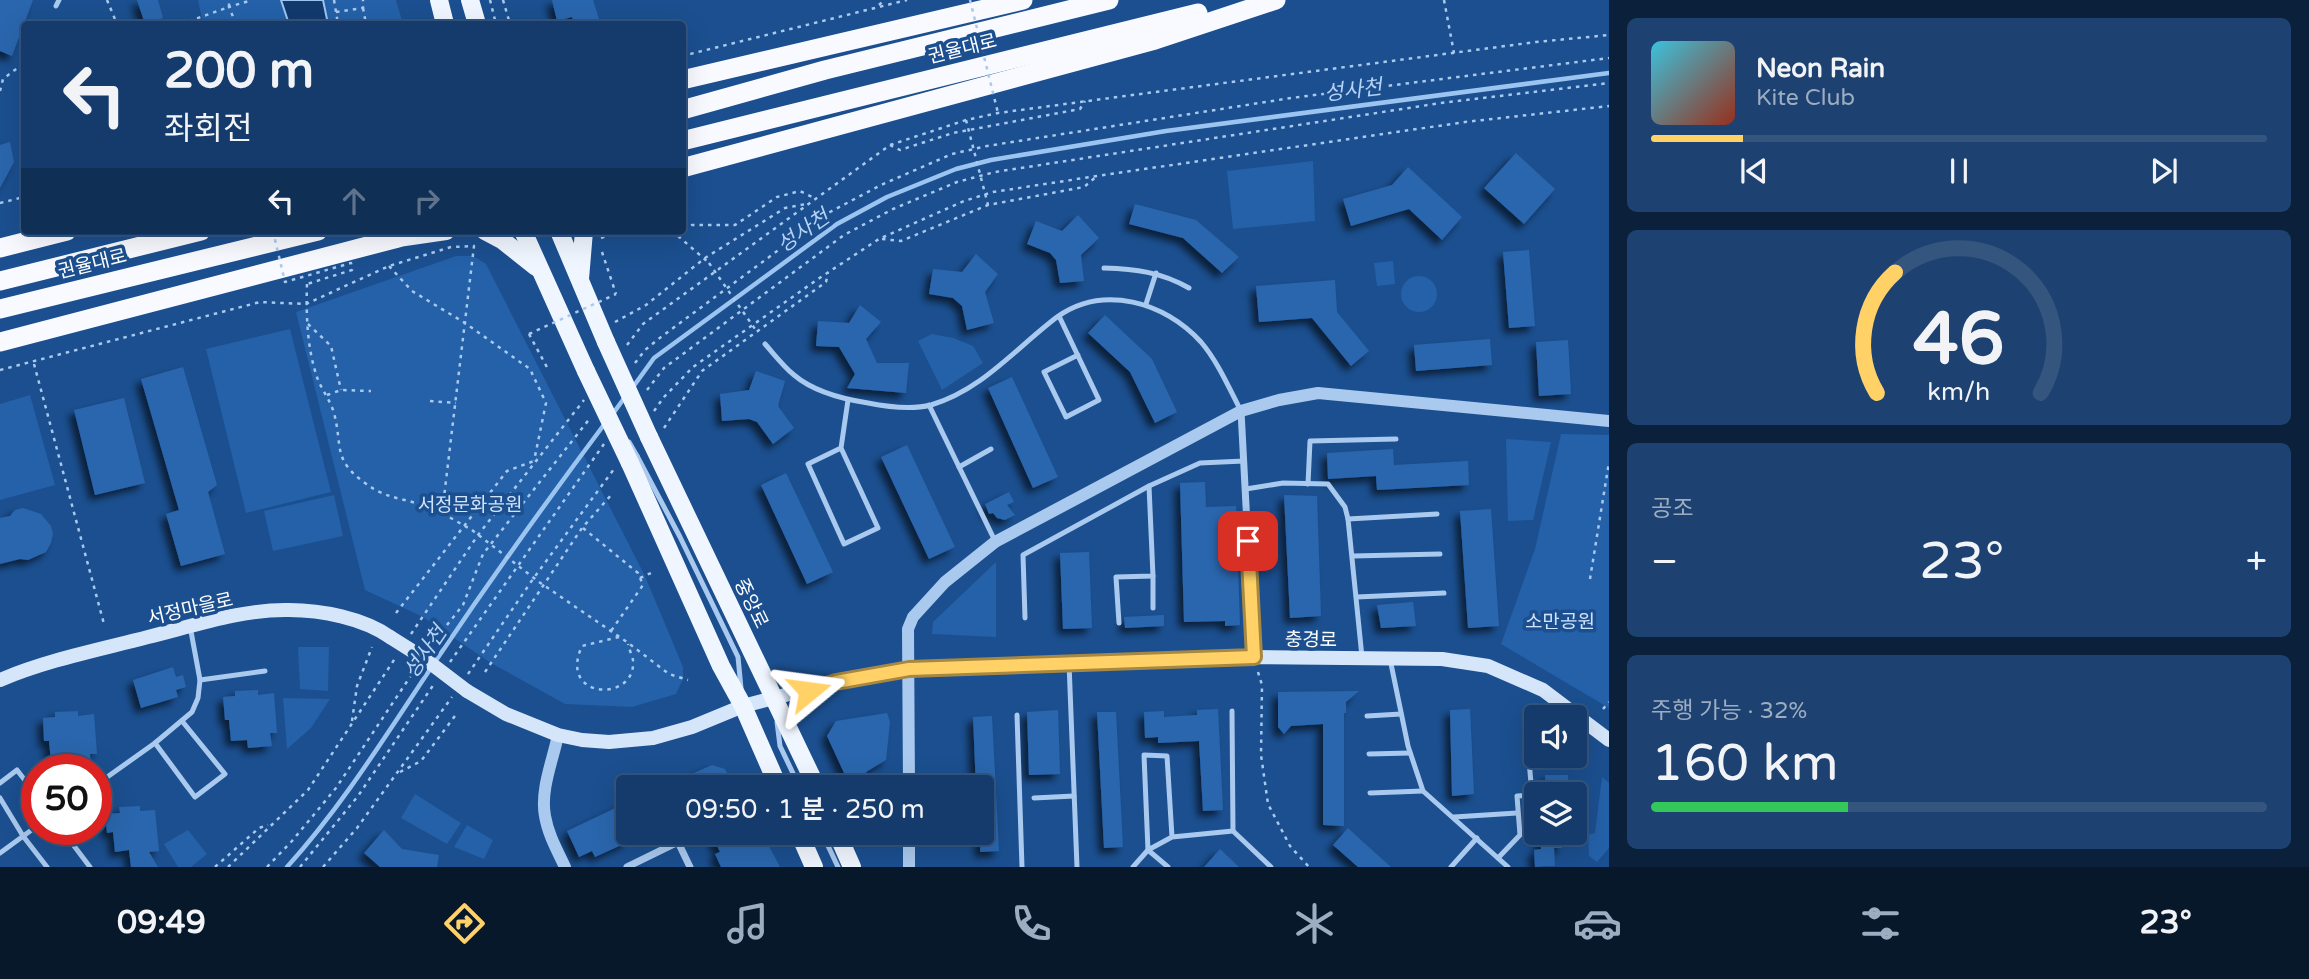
<!DOCTYPE html>
<html lang="ko">
<head>
<meta charset="utf-8">
<style>
	body { margin:0; font-family:"Varela Round","Noto Sans KR",sans-serif; background:#1d4271; color:#f1f3f6; height:100vh; display:flex; flex-direction:column; font-size:26px; white-space:nowrap }
	* { box-sizing:border-box; margin:0 }
	p { font-size:23px; color:#9dadc1 }
	.icon { flex:none; width:38px; height:38px; fill:none; stroke:currentColor; stroke-width:2; stroke-linecap:round; stroke-linejoin:round }
	.map { position:relative; flex:1; overflow:hidden }
	.side { display:flex; flex-direction:column; gap:18px; padding:18px; background:#0b203b; width:700px }
	.side>* { flex:none }
	.guide { position:absolute; left:21px; top:21px; width:665px; height:214px; border-radius:7px; box-shadow:0 7px 28px #0002,0 0 0 2px #33557e; background:#143b6b; color:#f1f3f6; overflow:hidden }
	.buttons { position:absolute; left:1524px; top:705px; display:grid; gap:14px }
	.buttons a { display:grid; place-items:center; width:63px; height:63px; border-radius:7px; background:#143b6b; box-shadow:0 7px 28px #0002,0 0 0 2px #33557e; font-size:35px }
	.speed { position:absolute; left:21px; top:754px; display:flex; gap:14px; font-size:35px; font-weight:700; text-align:center }
	.speed>* { display:grid; place-content:center; width:91px; height:91px; border-radius:50%; background:#143b6b; box-shadow:0 7px 28px #0002,0 0 0 2px #33557e; line-height:1 }
	.speed .limit { border:10px solid #d22; background:#fff; color:#111 }
	.pin { position:absolute; display:grid; place-items:center; width:60px; height:60px; color:#fff; margin:-30px; border-radius:14px; box-shadow:0 4px 10px #0006 }
	.me { position:absolute; width:77px; margin:-38px; rotate:74deg; stroke-linejoin:round; filter:drop-shadow(0 0 5px #0008) }
	.turn { display:flex; align-items:center; gap:24px; height:147px; padding:0 28px; font-size:32px }
	.turn .icon { width:91px; height:91px; stroke-width:2.5 }
	.turn b { display:block; font-size:49px; line-height:60px }
	.lanes { display:flex; align-items:center; height:66px; padding:0 28px; background:#0003; justify-content:center; gap:35px; direction:ltr }
	.lanes .off { opacity:.35 }
	.big { font-size:52px; font-weight:600; line-height:1.1 }
	.side .widget { flex:1; display:flex; flex-direction:column; justify-content:center; gap:10px; min-width:0; padding:0 24px; border-radius:10px; background:#1d4271 }
	.side .dial { align-items:center; gap:0 }
	.dial svg { height:182px; overflow:visible; fill:none; stroke:#33557e; stroke-width:7; stroke-linecap:round; text-anchor:middle }
	.dial text { fill:#f1f3f6; stroke:none }
	.song { display:flex; align-items:center; gap:21px }
	.cover { width:84px; height:84px; border-radius:10px; background:linear-gradient(135deg,hsl(190 70% 55%),hsl(10 70% 35%)) }
	.played { height:7px; border-radius:4px; background:linear-gradient(90deg,#ffd166 15%,#33557e 15%) }
	.keys { display:flex; justify-content:space-around; direction:ltr }
	.heat { display:flex; justify-content:space-between; align-items:center; font-size:38px; direction:ltr }
	.charge { height:10px; border-radius:5px; background:linear-gradient(90deg,#34c759 32%,#33557e 0) }
	.trip { position:absolute; left:616px; top:775px; width:378px; height:70px; border-radius:7px; background:#143b6b; box-shadow:0 7px 28px #0002,0 0 0 2px #33557e; font-weight:600; line-height:70px; text-align:center }
	.tab-bar { display:flex; height:112px; justify-content:space-around; align-items:center; background:#08182b; color:#9dadc1 }
	.tab-bar .icon { width:49px; height:49px }
	.tab-bar .selected { color:#ffd166 }
	.tab-bar b { font-size:32px; color:#f1f3f6 }
	main { display:flex; flex:1; min-height:0 }
	.map>svg:first-child { display:block }
	.green { fill:#2461a8 }
	.water { fill:#123a6d; stroke:#9cc4f0; stroke-width:2 }
	.lines { fill:none; stroke-linecap:round; stroke-linejoin:round }
	.stream { stroke:#9cc4f0; stroke-width:4.5 }
	.building { fill:#2a66ad; filter:url(#shadow) }
	.path { stroke:#a9c9ee; stroke-width:2.5; stroke-dasharray:3.5 5; stroke-linecap:butt }
	.service { stroke:#a9c9ee; stroke-width:5 }
	.minor { stroke:#a9c9ee; stroke-width:7 }
	.tertiary { stroke:#a9c9ee; stroke-width:12 }
	.secondary { stroke:#d6e6fa; stroke-width:14 }
	.primary { stroke:#f0f6ff; stroke-width:18 }
	.trunk { stroke:#f8faff; stroke-width:19 }
	.path-bridge { stroke:#a9c9ee; stroke-width:2.5; stroke-dasharray:3.5 5; stroke-linecap:butt }
	.service-bridge { stroke:#a9c9ee; stroke-width:5 }
	.secondary-bridge { stroke:#d6e6fa; stroke-width:14 }
	.primary-bridge { stroke:#f0f6ff; stroke-width:18 }
	.route-casing { stroke:#a68842; stroke-width:18 }
	.route { stroke:#ffd166; stroke-width:12 }
	.labels { text-anchor:middle; stroke-width:7; stroke-linejoin:round; paint-order:stroke }
	.street-label { font-size:19px; fill:#fff; stroke:#1b4f8f }
	.park-label { font-size:19px; fill:#cfe3fa; stroke:#1b4f8f }
	.water-label { font-size:21px; font-style:italic; fill:#b5d3f5; stroke:#1b4f8f }
</style>
</head>
<body>
<main>
<div class="map">
<svg width="1609" height="867" viewBox="0 0 1609 867">
	<defs>
		<filter id="shadow"><feDropShadow dx="-5.5" dy="5.5" stdDeviation="3.5" flood-color="#0009"/></filter>
	</defs>
	<rect width="100%" height="100%" fill="#1b4f8f"/>
	<g class="green">
		<polygon points="198,0 396,0 403,24 203,24"/>
		<polygon points="1313,161 1315,221 1233,229 1227,171"/>
		<polygon points="456,256 473,256 486,264 645,576 683,667 683,679 676,694 632,707 565,704 491,663 423,617 365,590 296,312"/>
		<polygon points="1393,261 1395,284 1377,286 1374,263"/>
		<circle cx="1419" cy="294" r="18"/>
		<polygon points="290,329 331,492 246,513 206,349"/>
		<polygon points="932,334 953,338 973,346 983,363 942,390 918,341"/>
		<polygon points="30,395 55,485 0,500 0,404"/>
		<polygon points="1561,434 1609,435 1609,708 1501,644 1535,549"/>
		<polygon points="1506,439 1551,442 1533,520 1508,521"/>
		<polygon points="334,495 343,536 273,551 264,511"/>
		<polygon points="996,562 996,637 932,634 933,622"/>
		<polygon points="298,647 329,647 328,691 300,689"/>
		<polygon points="283,698 330,699 311,728 287,749"/>
		<polygon points="1602,777 1609,783 1609,848 1597,862 1589,856 1588,835 1595,833"/>
		<polygon points="415,794 461,823 447,844 401,818"/>
		<polygon points="467,825 493,840 484,859 454,847"/>
		<polygon points="188,830 207,854 191,867 178,867 164,844"/>
	</g>
	<polygon class="water" points="281,0 323,0 328,24 289,24"/>
	<g class="lines">
		<g class="stream">
			<polyline points="633,387 654,358 837,224 887,197 956,169 991,160 1166,131 1609,73"/>
			<polyline points="612,415 625,397"/>
			<path d="M287,867C345,803 391,727 439,656C493,576 549,498 606,422"/>
		</g>
	</g>
	<g class="building">
		<polygon points="0,0 33,0 12,56 0,51"/>
		<polygon points="137,0 158,0 163,18 145,24"/>
		<polygon points="552,0 593,0 599,19 578,24 574,24 572,17 557,21"/>
		<polygon points="10,142 14,162 0,188 0,145"/>
		<polygon points="1516,153 1555,189 1524,224 1484,188"/>
		<polygon points="1408,167 1462,217 1442,240 1409,209 1351,226 1343,199 1392,185"/>
		<polygon points="1135,204 1196,220 1239,257 1222,273 1183,238 1129,224"/>
		<polygon points="1078,215 1099,238 1081,255 1084,281 1060,283 1056,260 1050,253 1027,244 1036,221 1062,231"/>
		<polygon points="1529,250 1535,326 1509,328 1503,252"/>
		<polygon points="976,254 998,274 985,292 994,323 967,330 962,306 953,298 929,294 933,269 962,272"/>
		<polygon points="1335,280 1337,312 1369,351 1351,366 1312,318 1259,322 1256,286"/>
		<polygon points="860,305 881,322 866,339 877,363 909,363 906,393 847,388 855,374 839,347 816,346 818,321 849,323"/>
		<polygon points="1105,315 1152,359 1177,412 1155,423 1130,372 1088,333"/>
		<polygon points="1490,339 1492,365 1416,371 1414,345"/>
		<polygon points="1568,340 1571,394 1539,396 1536,342"/>
		<polygon points="183,367 217,485 208,492 225,554 181,566 166,514 179,510 141,379"/>
		<polygon points="756,371 785,381 778,406 794,428 773,444 757,422 749,419 722,421 720,394 749,390"/>
		<polygon points="1012,377 1058,477 1033,488 988,388"/>
		<polygon points="124,398 145,483 95,495 74,410"/>
		<polygon points="907,445 955,547 929,559 881,457"/>
		<polygon points="1393,449 1394,465 1468,461 1469,485 1377,490 1376,476 1328,479 1327,453"/>
		<polygon points="786,473 833,572 807,584 761,485"/>
		<polygon points="1205,482 1206,507 1236,506 1240,625 1225,626 1225,621 1184,622 1180,483"/>
		<polygon points="1009,492 1014,502 1007,505 1015,515 1005,520 997,518 993,513 989,514 985,504"/>
		<polygon points="1284,495 1317,496 1321,616 1290,618"/>
		<polygon points="23,508 41,514 51,526 53,534 51,543 46,552 28,560 20,559 0,564 0,518 10,516 15,510"/>
		<polygon points="1491,509 1499,626 1468,628 1460,511"/>
		<polygon points="1089,552 1092,628 1063,629 1060,553"/>
		<polygon points="1413,602 1416,626 1381,628 1377,605"/>
		<polygon points="1164,615 1164,626 1125,628 1124,617"/>
		<polygon points="173,667 176,677 183,675 186,687 176,690 178,697 141,708 133,680"/>
		<polygon points="258,690 258,695 274,693 277,733 270,733 272,746 248,748 247,740 231,741 229,720 225,720 223,697 235,696 235,691"/>
		<polygon points="1359,691 1346,702 1346,713 1344,713 1344,826 1323,825 1323,724 1291,726 1284,734 1278,727 1278,692"/>
		<polygon points="1218,709 1223,810 1203,811 1199,741 1158,743 1158,737 1145,738 1144,712 1164,711 1164,717 1197,715 1197,710"/>
		<polygon points="1470,709 1474,794 1452,796 1450,710"/>
		<polygon points="1058,710 1060,774 1029,775 1027,712"/>
		<polygon points="78,711 78,716 94,714 97,754 90,754 91,767 68,769 67,761 51,762 49,741 44,741 43,718 55,717 55,712"/>
		<polygon points="1097,712 1116,712 1123,847 1104,848"/>
		<polygon points="887,713 890,722 886,760 866,772 871,788 851,788 827,736 836,721"/>
		<polygon points="992,716 999,851 980,852 982,788 976,788 973,717"/>
		<polygon points="712,765 725,769 735,788 660,788"/>
		<polygon points="1545,775 1568,775 1568,794 1546,794"/>
		<polygon points="628,802 628,842 595,857 592,851 579,857 567,831"/>
		<polygon points="140,806 140,811 155,810 159,851 149,852 158,867 131,867 129,850 115,852 113,832 107,833 105,814 120,813 119,807"/>
		<polygon points="1348,828 1362,841 1391,867 1358,867 1333,845"/>
		<polygon points="384,830 402,849 439,855 437,867 380,867 364,853"/>
		<polygon points="711,833 762,833 780,867 721,867 715,854 720,852"/>
		<polygon points="1540,833 1562,833 1562,848 1554,848 1555,866 1535,867 1534,850 1541,849"/>
		<polygon points="1220,849 1239,867 1204,867"/>
	</g>
	<g class="lines">
		<g class="path">
			<polyline points="107,0 117,24"/>
			<polyline points="334,0 338,24"/>
			<polyline points="490,0 496,24"/>
			<polyline points="503,0 510,24"/>
			<polyline points="1444,0 1454,53"/>
			<polyline points="879,5 884,0"/>
			<polyline points="363,8 366,24"/>
			<polyline points="336,12 363,8 363,0"/>
			<polyline points="181,24 229,7 229,0"/>
			<polyline points="236,24 229,7 252,0"/>
			<polyline points="682,56 907,0"/>
			<polyline points="0,91 3,79 24,63"/>
			<polyline points="890,145 900,150 953,133 1080,109 1085,101"/>
			<polyline points="0,203 24,197"/>
			<polyline points="662,231 677,235 709,263"/>
			<polyline points="677,235 692,225 735,225 777,197 800,191 816,199"/>
			<polyline points="601,238 621,231"/>
			<polyline points="882,239 901,241 988,205 1084,187 1097,176"/>
			<polyline points="602,252 616,294"/>
			<polyline points="389,266 412,291 465,323 530,369 546,403 534,461"/>
			<path d="M307,284C306,314 307,346 316,374C320,388 330,399 334,413C343,447 332,459 365,483C385,498 397,497 419,504C438,509 455,521 472,530"/>
			<polyline points="615,322 646,305 705,258 785,208 806,204"/>
			<polyline points="308,324 331,346 341,390"/>
			<polyline points="529,334 549,371"/>
			<polyline points="627,345 643,324 890,145 966,120 998,113 1125,96 1536,42 1609,35"/>
			<polyline points="635,363 645,350 661,337 830,212 881,185 952,154 987,146 1291,98 1609,58"/>
			<polyline points="34,364 104,624"/>
			<polyline points="0,370 260,302 306,304 389,266 451,247 474,246 442,514"/>
			<polyline points="647,390 664,368 844,235 893,209 957,182 995,172 1441,103 1609,83"/>
			<polyline points="327,395 341,390 371,391"/>
			<polyline points="430,401 456,403"/>
			<polyline points="654,411 664,397 693,367 818,279 879,239 964,201 993,192 1097,176 1465,122 1609,106"/>
			<polyline points="664,428 702,371 826,282 828,273"/>
			<polyline points="583,528 638,573 643,585 611,631"/>
			<polyline points="640,578 651,573"/>
			<polyline points="1590,579 1609,462"/>
			<polyline points="539,582 627,642 669,674 688,680"/>
			<polyline points="396,613 507,471 534,461"/>
			<polyline points="411,634 478,535 584,400"/>
			<path d="M619,637L582,646C557,700 637,703 633,660C632,655 629,649 628,644"/>
			<polyline points="431,645 463,605 483,554 591,417"/>
			<polyline points="450,662 604,444"/>
			<polyline points="485,672 582,528 612,494"/>
			<polyline points="1258,672 1262,685 1261,755 1268,804 1290,846 1309,867"/>
			<polyline points="468,674 533,579 614,469"/>
			<polyline points="1603,709 1609,702"/>
			<polyline points="352,721 357,686 372,647"/>
			<polyline points="400,772 421,761 458,712"/>
			<polyline points="215,867 259,828 268,825"/>
			<polyline points="228,867 308,790 396,657"/>
			<polyline points="267,867 292,841 336,788 416,668"/>
			<polyline points="300,867 358,796 434,684"/>
			<polyline points="323,867 357,828 452,697"/>
		</g>
		<g class="service">
			<polyline points="56,6 59,0"/>
			<path d="M1104,268C1135,269 1161,272 1189,288"/>
			<polyline points="1146,304 1156,273"/>
			<polyline points="1059,316 1099,400 1066,417 1044,372 1078,355"/>
			<path d="M765,344C774,354 783,366 794,375C814,392 842,399 868,403C888,407 911,410 931,405C982,390 1016,348 1057,317C1103,284 1165,302 1201,342C1218,362 1229,388 1241,411"/>
			<polyline points="929,405 995,541"/>
			<polyline points="841,448 808,464 844,544 878,528 841,448 848,400"/>
			<polyline points="637,456 680,537 738,657 741,688"/>
			<polyline points="959,467 991,449"/>
			<polyline points="1308,484 1310,441 1396,439"/>
			<polyline points="1246,489 1283,483 1328,484 1345,507 1348,519 1362,657"/>
			<polyline points="1348,519 1437,514"/>
			<polyline points="1353,556 1440,554"/>
			<polyline points="1153,576 1153,608"/>
			<polyline points="1357,597 1444,593"/>
			<polyline points="1025,618 1023,555 1149,486 1200,463 1244,461"/>
			<polyline points="1119,623 1116,577 1153,576 1149,486"/>
			<polyline points="1390,659 1408,746 1423,791 1508,867"/>
			<polyline points="1069,663 1077,867"/>
			<polyline points="200,680 265,671"/>
			<polyline points="1017,715 1022,867"/>
			<polyline points="1367,716 1401,714"/>
			<polyline points="777,722 780,746 800,788"/>
			<polyline points="155,743 195,797 225,774 182,721"/>
			<polyline points="1369,754 1410,753"/>
			<polyline points="0,783 17,770 37,796"/>
			<polyline points="96,785 155,743 192,712 198,698 200,680 190,626"/>
			<polyline points="1370,793 1423,791"/>
			<polyline points="0,798 23,836 47,867"/>
			<polyline points="1034,798 1074,796"/>
			<polyline points="1454,817 1517,813"/>
			<polyline points="62,830 90,867"/>
			<polyline points="1233,831 1271,867"/>
			<polyline points="822,833 838,867"/>
			<polyline points="1172,837 1167,756 1144,755 1148,850 1172,837 1233,831 1232,711"/>
			<polyline points="0,853 37,826"/>
			<polyline points="1498,858 1520,835 1517,796 1532,795 1529,760"/>
			<polyline points="1133,867 1148,850 1168,867"/>
			<polyline points="1451,867 1477,838"/>
		</g>
		<g class="minor">
			<polyline points="1241,411 1254,657"/>
			<polyline points="627,867 678,842 690,867"/>
		</g>
		<g class="tertiary">
			<path d="M558,735C553,760 540,790 545,816C548,834 557,850 565,867"/>
			<polyline points="909,788 908,629 913,617 945,582 995,542 1241,411 1279,400 1318,393 1609,421"/>
			<polyline points="909,833 909,867"/>
		</g>
		<g class="secondary">
			<path d="M0,680C47,660 98,650 148,637C193,626 242,609 289,610C321,610 363,618 390,637"/>
			<polyline points="467,691 506,714 558,735 582,740 609,742 653,738 692,727 743,706 836,682 909,669 1254,657 1442,659 1488,666 1543,690 1609,740"/>
		</g>
		<g class="primary">
			<polyline points="439,0 445,24"/>
			<polyline points="470,0 477,24"/>
			<polyline points="485,231 502,240 536,267"/>
			<polyline points="523,231 586,371"/>
			<polyline points="559,231 606,342"/>
			<polyline points="398,238 446,231"/>
			<polyline points="580,279 584,231"/>
			<polyline points="649,437 817,788"/>
			<polyline points="630,463 721,666 743,706 779,788"/>
			<polyline points="799,833 814,867"/>
			<polyline points="837,833 852,867"/>
		</g>
		<g class="trunk">
			<polyline points="682,80 1023,0"/>
			<polyline points="682,110 825,70 1109,0"/>
			<polyline points="682,141 1198,13"/>
			<polyline points="682,168 1155,40 1276,0"/>
			<polyline points="0,248 67,231"/>
			<polyline points="0,281 201,231"/>
			<polyline points="0,309 318,231"/>
			<polyline points="0,342 398,238 411,231"/>
		</g>
		<g class="path-bridge">
			<polyline points="970,0 998,113"/>
			<polyline points="966,120 988,205"/>
			<polyline points="273,231 285,282 351,263 352,270 307,284"/>
			<polyline points="709,263 755,329"/>
			<polyline points="529,334 616,294"/>
			<polyline points="472,530 539,582"/>
		</g>
		<polyline class="service-bridge" points="629,442 637,456"/>
		<polyline class="secondary-bridge" points="390,637 425,659 467,691"/>
		<g class="primary-bridge">
			<polyline points="606,342 649,437"/>
			<polyline points="586,371 630,463"/>
		</g>
	</g>
	<g class="lines">
		<g class="route-casing">
			<polyline id="route" points="809,691 836,682 909,669 1254,657 1248,541"/>
		</g>
		<use href="#route" class="route"/>
	</g>
	<g class="labels">
		<g class="street-label">
			<text transform="translate(962 48) rotate(-14)" y="7">권율대로</text>
			<text transform="translate(92 263) rotate(-14)" y="7">권율대로</text>
			<text transform="translate(752 603) rotate(64)" y="7">중앙로</text>
			<text transform="translate(190 608) rotate(-13)" y="7">서정마을로</text>
			<text transform="translate(1311 639) rotate(1)" y="7">충경로</text>
		</g>
		<g class="park-label">
			<text x="470" y="511">서정문화공원</text>
			<text x="1560" y="628">소만공원</text>
		</g>
		<g class="water-label">
			<text transform="translate(1353 90) rotate(-7)" y="7">성사천</text>
			<text transform="translate(803 231) rotate(-35)" y="7">성사천</text>
			<text transform="translate(425 652) rotate(-56)" y="7">성사천</text>
		</g>
	</g>
</svg>
<div class="buttons">
<a><svg class="icon" aria-label="sound" viewBox="0 0 24 24"><path d="M4 9h4l5-4v14l-5-4H4zM17 9q2 3 0 6"/></svg></a>
<a><svg class="icon" aria-label="layers" viewBox="0 0 24 24"><path d="M12 4l9 5-9 5-9-5zM3 14l9 5 9-5"/></svg></a>
</div>
<div class="speed"><div class="limit">50</div></div>
<div class="pin" style="left:1248px;top:541px;background:#d93025"><svg class="icon" aria-label="arrive" viewBox="0 0 24 24"><path d="M6 21V4h12l-3 4 3 4H6"/></svg></div>
<svg class="me" style="left:809px;top:691px" viewBox="-20 -20 40 40"><path d="M0-17L14 15 0 8-14 15z" fill="#ffd166" stroke="#fff" stroke-width="4"/></svg>
<div class="trip">09:50 · 1 분 · 250 m</div>
<div class="guide">
<div class="turn"><svg class="icon" aria-label="left" viewBox="0 0 24 24"><path d="M17 20v-9H6M10 6l-5 5 5 5"/></svg><div><b>200 m</b>좌회전</div></div>
<div class="lanes"><svg class="icon" aria-label="left" viewBox="0 0 24 24"><path d="M17 20v-9H6M10 6l-5 5 5 5"/></svg><svg class="icon off" aria-label="ahead" viewBox="0 0 24 24"><path d="M12 20V5M6 11l6-6 6 6"/></svg><svg class="icon off" aria-label="right" viewBox="0 0 24 24"><path d="M7 20v-9h11M14 6l5 5-5 5"/></svg></div>
</div>
</div>
<section class="side">
<div class="widget">
<div class="song"><i class="cover"></i><div><b>Neon Rain</b><p>Kite Club</p></div></div>
<div class="played"></div>
<div class="keys"><svg class="icon" aria-label="previous" viewBox="0 0 24 24"><path d="M18 5L8 12l10 7zM5 5v14"/></svg><svg class="icon" aria-label="pause" viewBox="0 0 24 24"><path d="M8 5v14M16 5v14"/></svg><svg class="icon" aria-label="next" viewBox="0 0 24 24"><path d="M6 5l10 7-10 7zM19 5v14"/></svg></div>
</div>
<div class="widget dial"><svg viewBox="0 0 100 80">
<path d="M14 69A42 42 0 1 1 86 69"/>
<path d="M14 69A42 42 0 0 1 22 16" stroke="#ffd166"/>
<text x="50" y="56" font-size="32" font-weight="700">46</text>
<text x="50" y="72" font-size="11">km/h</text>
</svg></div>
<div class="widget"><p>공조</p>
<div class="heat"><a>−</a><b class="big">23°</b><a>+</a></div>
</div>
<div class="widget"><p>주행 가능 · 32%</p><b class="big">160 km</b><div class="charge"></div></div>
</section>
</main>
<nav class="tab-bar">
<b>09:49</b>
<svg class="icon selected" aria-label="directions" viewBox="0 0 24 24"><path d="M12 3l9 9-9 9-9-9zM9 14v-3h6M13 9l2 2-2 2"/></svg>
<svg class="icon" aria-label="music" viewBox="0 0 24 24"><path d="M9 18V5l10-2v13"/><circle cx="6" cy="18" r="3"/><circle cx="16" cy="16" r="3"/></svg>
<svg class="icon" aria-label="phone" viewBox="0 0 24 24"><path d="M5 4h4l2 5-3 2q2 4 5 5l2-3 5 2v4C11 20 4 13 5 4z"/></svg>
<svg class="icon" aria-label="climate" viewBox="0 0 24 24"><path d="M12 3v18M4 7l16 10M4 17L20 7"/></svg>
<svg class="icon" aria-label="car" viewBox="0 0 24 24"><path d="M5 17H2v-5l4-1 3-4h7l3 4 3 1v5h-3M9 17h6M6 11h13"/><circle cx="7" cy="17" r="2"/><circle cx="17" cy="17" r="2"/></svg>
<svg class="icon" aria-label="filters" viewBox="0 0 24 24"><path d="M4 7h16M4 17h16"/><circle cx="9" cy="7" r="2"/><circle cx="15" cy="17" r="2"/></svg>
<b>23°</b>
</nav>
</body>
</html>
